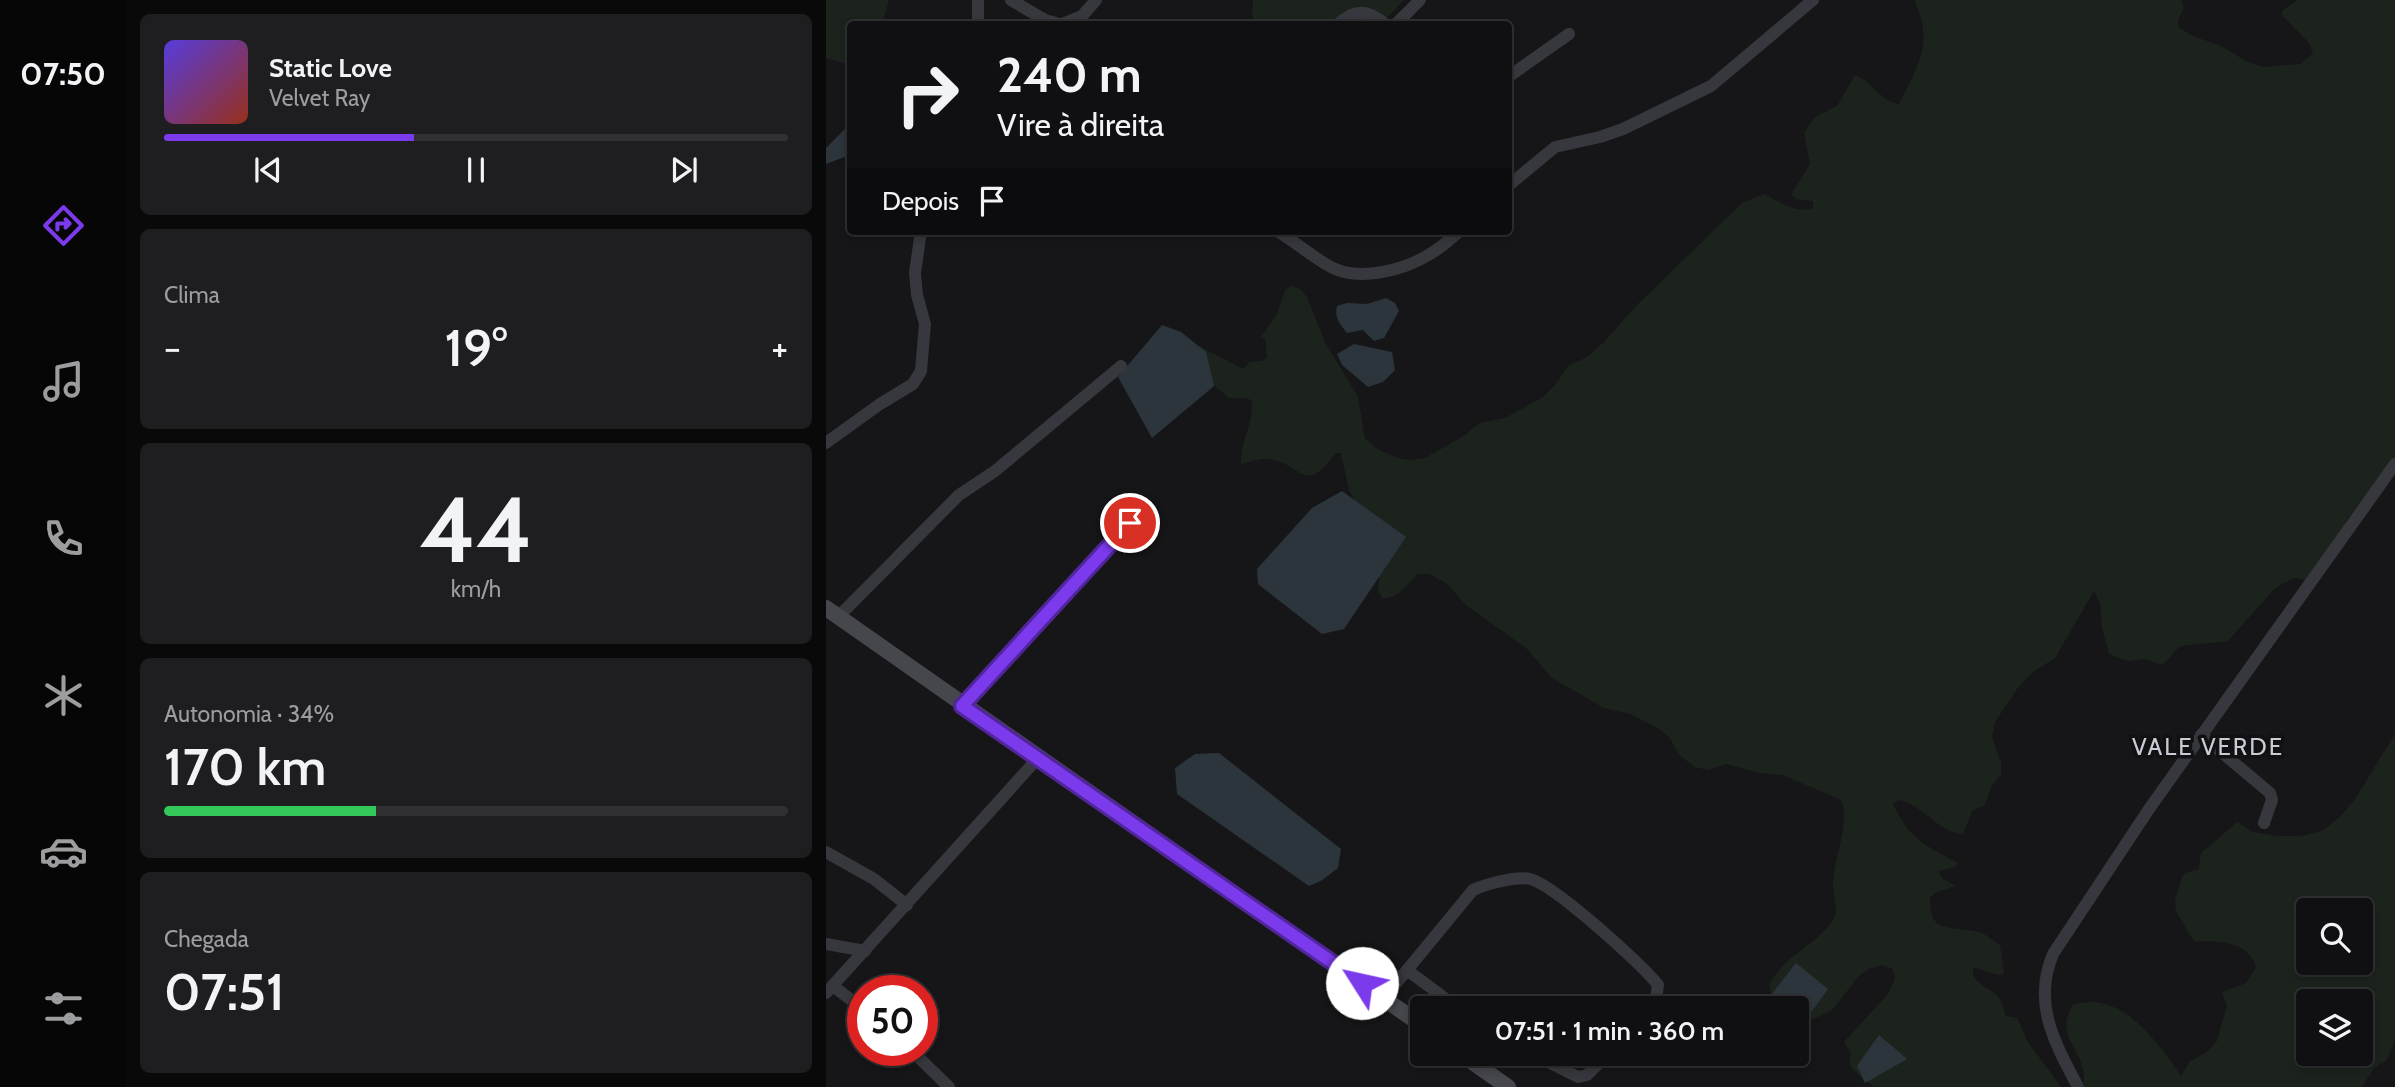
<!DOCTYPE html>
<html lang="pt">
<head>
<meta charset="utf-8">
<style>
	body { margin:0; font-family:Cabin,sans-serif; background:#1e1e20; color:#f1f3f6; height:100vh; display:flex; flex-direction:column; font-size:26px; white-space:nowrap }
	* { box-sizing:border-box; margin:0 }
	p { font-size:23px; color:#9c9d9f }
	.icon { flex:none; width:38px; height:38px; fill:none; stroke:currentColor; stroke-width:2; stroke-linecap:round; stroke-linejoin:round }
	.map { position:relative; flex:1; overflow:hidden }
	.details { display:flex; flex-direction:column; gap:14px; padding:14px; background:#09090a; width:700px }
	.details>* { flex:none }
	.banner { position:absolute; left:21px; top:21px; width:665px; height:214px; border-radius:7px; box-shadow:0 4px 10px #0003,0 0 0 2px #303032; background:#101012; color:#f1f3f6; overflow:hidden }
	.buttons { position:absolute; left:1470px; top:898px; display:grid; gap:14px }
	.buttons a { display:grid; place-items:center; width:77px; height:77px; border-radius:7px; background:#101012; box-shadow:0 4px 10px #0003,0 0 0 2px #303032; font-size:35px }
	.speed { position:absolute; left:21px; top:975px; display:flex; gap:14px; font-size:35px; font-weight:700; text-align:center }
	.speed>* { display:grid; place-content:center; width:91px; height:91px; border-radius:50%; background:#101012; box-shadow:0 4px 10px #0003,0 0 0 2px #303032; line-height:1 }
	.speed .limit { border:10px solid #d22; background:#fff; color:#111 }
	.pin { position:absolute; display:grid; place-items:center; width:60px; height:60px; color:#fff; margin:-30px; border:4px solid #fff; border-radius:50%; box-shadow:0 2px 7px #0007 }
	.me { position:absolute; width:77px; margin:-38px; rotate:305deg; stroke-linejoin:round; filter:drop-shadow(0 0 5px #0008) }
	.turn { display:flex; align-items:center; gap:24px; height:147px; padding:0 35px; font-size:32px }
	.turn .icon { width:91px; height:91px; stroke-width:2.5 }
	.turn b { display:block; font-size:49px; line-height:60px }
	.then { display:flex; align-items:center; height:66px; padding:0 35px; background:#0003; gap:14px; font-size:26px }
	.big { font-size:52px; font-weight:600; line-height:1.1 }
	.details .tile { flex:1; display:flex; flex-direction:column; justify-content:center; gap:10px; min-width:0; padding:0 24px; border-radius:10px; background:#1e1e20 }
	.details .dial { align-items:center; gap:0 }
	.dial b { font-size:91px; line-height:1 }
	.song { display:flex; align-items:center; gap:21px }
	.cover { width:84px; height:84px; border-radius:10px; background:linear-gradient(135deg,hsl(250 70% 55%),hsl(10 70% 35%)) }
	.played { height:7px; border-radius:4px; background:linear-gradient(90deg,#7c3aed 40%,#303032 40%) }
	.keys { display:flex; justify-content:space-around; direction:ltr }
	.heat { display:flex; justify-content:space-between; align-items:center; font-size:38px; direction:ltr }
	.charge { height:10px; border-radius:5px; background:linear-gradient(90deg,#34c759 34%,#303032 0) }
	.trip { position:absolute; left:584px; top:996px; width:399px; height:70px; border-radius:7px; background:#101012; box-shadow:0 4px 10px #0003,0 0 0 2px #303032; font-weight:600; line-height:70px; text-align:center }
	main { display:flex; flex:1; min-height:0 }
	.dock { display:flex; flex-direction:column; width:126px; justify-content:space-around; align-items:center; background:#060607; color:#9c9d9f }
	.dock .icon { width:49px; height:49px }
	.dock .selected { color:#7c3aed }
	.dock b { font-size:32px; color:#f1f3f6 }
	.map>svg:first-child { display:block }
	.green { fill:#1c231d; fill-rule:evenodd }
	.water { fill:#2c353c }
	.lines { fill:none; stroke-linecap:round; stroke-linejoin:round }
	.street { stroke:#37383d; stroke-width:12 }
	.secondary { stroke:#45474d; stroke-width:16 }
	.route-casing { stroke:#51269a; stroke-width:18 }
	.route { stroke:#7c3aed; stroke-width:12 }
	.labels { text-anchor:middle; stroke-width:7; stroke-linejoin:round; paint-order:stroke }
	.neighbourhood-label { font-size:24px; letter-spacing:2px; fill:#c9ccd4; stroke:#111113 }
</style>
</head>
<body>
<main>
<nav class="dock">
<b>07:50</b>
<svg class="icon selected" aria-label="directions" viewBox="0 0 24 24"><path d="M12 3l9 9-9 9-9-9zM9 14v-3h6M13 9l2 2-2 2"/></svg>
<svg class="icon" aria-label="music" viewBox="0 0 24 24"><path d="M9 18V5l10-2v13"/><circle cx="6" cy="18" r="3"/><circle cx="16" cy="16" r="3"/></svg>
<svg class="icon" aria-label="phone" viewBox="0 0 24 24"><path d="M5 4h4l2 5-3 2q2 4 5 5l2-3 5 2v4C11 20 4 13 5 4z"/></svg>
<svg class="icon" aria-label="climate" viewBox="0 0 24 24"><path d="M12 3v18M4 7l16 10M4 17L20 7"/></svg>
<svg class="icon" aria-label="car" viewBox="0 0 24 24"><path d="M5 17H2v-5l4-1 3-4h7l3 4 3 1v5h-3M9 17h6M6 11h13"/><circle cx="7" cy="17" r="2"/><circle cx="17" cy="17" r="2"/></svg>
<svg class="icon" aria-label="filters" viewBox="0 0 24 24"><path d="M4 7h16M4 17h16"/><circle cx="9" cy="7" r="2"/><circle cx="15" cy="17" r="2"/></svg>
</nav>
<section class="details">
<div class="tile">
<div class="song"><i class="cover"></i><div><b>Static Love</b><p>Velvet Ray</p></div></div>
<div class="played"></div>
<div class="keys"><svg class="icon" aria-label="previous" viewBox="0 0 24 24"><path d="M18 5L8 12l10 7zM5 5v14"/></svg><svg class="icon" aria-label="pause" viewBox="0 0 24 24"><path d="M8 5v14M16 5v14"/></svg><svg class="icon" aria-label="next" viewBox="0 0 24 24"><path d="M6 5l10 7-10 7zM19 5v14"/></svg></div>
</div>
<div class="tile"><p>Clima</p>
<div class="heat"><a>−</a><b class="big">19°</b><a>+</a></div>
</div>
<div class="tile dial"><b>44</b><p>km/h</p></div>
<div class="tile"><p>Autonomia · 34%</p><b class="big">170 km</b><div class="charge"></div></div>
<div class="tile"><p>Chegada</p><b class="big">07:51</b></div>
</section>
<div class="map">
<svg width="1569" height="1087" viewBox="0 0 1569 1087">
	<rect width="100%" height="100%" fill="#161618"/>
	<g class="green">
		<polygon points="0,0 63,0 56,24 24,24 24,65 0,58"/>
		<polygon points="427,0 578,0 560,19 559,24 429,24 426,13"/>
		<path d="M1088,0H1355L1358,8L1352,20V27L1369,37L1393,45L1422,62L1437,67L1475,64L1487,53L1484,44L1455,14L1457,10L1471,0H1569V457L1519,522L1513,548L1488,581L1468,578L1449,588L1402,641L1354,646L1337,665L1318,659L1302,661L1283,654L1276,628L1274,604L1268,591L1229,658L1207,672L1191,689L1169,722L1166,737L1175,763V774L1166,786L1158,806L1146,811L1137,834C1111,832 1097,804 1072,800L1067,804C1086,842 1096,843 1132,863L1129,867L1113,871L1115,877L1129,886L1109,893L1104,898C1103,934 1123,926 1149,931C1158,932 1166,940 1174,945L1178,973L1172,975L1147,967C1145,986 1165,986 1173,998C1176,1003 1178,1010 1180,1016L1191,1018L1202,1042L1235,1087H1048L1026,1069L1023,1061L1025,1054L1018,1042L1062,994L1069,979L1067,969L1056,965L1042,969L1032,977L1007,1009L988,1019L971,1017V1008H957L946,997L943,986C955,959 980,950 999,930C1004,926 1009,917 1010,912C1010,903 1007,894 1007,885C1007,860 1025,823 1015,800L957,775L933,773L900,764L882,770L869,767L853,755L844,738L833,729L805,714L778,708L726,678L700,648L641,606L620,583L603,574H592C582,584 571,600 556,598L552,590L556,552L523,490L515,453H510C476,497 479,464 443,459C435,458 424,462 415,464C414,442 428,423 426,401L421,398H403L376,375L371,345L417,369L424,362L436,361L441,358L439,338L435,337L451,314L459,290L465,286L474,289L481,297L499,342L532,397L539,439L553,450L571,458L585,460L599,458L636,437L654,423L679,418L717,397L730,384L742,366L761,357L777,343L812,304L916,203L938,194C954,202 969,214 987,208V201L970,199L965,195L984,164L978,132L989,117L1011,106L1029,75C1046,81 1055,102 1073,104C1092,65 1109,43 1088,0Z"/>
		<path d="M1569,734V1041L1561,1060L1547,1069L1536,1087H1258C1258,1081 1258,1075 1257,1069C1250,1042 1230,1034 1247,1005C1296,989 1331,1042 1355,1076L1364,1061L1381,1052L1391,1041L1401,1006L1396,992L1420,983L1430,967C1422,941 1391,940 1368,942L1350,911L1349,900L1356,877L1359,873L1373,869L1375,853L1411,822L1427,832L1451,836H1475L1496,831L1514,817L1529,799ZM1482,910H1535V962H1482ZM1482,1001H1535V1054H1482Z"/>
	</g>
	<g class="water">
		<polygon points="24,124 24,155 0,164 0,148"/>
		<path d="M560,298L569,303L573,311L558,338L548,341L537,330L521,333C514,324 508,318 511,306L521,303L541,304Z"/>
		<polygon points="336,325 355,332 380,352 388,386 326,438 292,377"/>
		<polygon points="528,344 566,352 569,370 557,382 542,387 516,365 511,354"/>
		<polygon points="516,491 580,537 518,629 496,634 432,584 431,569 486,508"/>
		<polygon points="393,753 515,849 512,868 495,881 483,886 351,794 349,768 369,754"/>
		<polygon points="970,963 1002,989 978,1022 971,1019 971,1008 957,1008 945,995"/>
		<polygon points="1053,1035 1081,1059 1039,1083 1031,1066"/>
	</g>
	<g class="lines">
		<g class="street">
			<polyline points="152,0 152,24"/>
			<polyline points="185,0 219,20 234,24"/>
			<polyline points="236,24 256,16 270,0"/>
			<path d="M512,24C529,9 541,9 559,24"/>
			<polyline points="570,24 594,0"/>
			<polyline points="682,77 743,34"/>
			<polyline points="682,186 729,147 774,137 797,129 885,86 987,0"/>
			<path d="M451,231C470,242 486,257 505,267C533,282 579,270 604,254C615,248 624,239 634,231"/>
			<polyline points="0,443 54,404 87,384 95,371 99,324 91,295 89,273 95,231"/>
			<polyline points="12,617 133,495 169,471 295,366"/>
			<polyline points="136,706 304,523"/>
			<polyline points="1375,735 1444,793 1446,800 1438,823"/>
			<polyline points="0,852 48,879 81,905"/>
			<polyline points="0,944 39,951"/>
			<polyline points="581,970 632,1008"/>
			<polyline points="7,986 37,1009"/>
			<polyline points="0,993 212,758"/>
			<path d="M558,998L647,890C660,884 690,876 704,879C727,884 816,964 832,985L830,999L824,1008"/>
			<polyline points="85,1050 123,1087"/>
			<polyline points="706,1054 752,1077 761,1075 782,1054"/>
			<path d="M1252,1087C1229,1043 1206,1004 1227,954L1323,809L1569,464"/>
		</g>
		<g class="secondary">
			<polyline points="0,608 597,1026"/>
			<polyline points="635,1054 682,1087"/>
		</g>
	</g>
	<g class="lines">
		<g class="route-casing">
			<polyline id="route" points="304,523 136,706 536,983"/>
		</g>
		<use href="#route" class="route"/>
	</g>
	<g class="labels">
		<g class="neighbourhood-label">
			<text x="1382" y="755">VALE VERDE</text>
		</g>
	</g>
</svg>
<div class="buttons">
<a><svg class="icon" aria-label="search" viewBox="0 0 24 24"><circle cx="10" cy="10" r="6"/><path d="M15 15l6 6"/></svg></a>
<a><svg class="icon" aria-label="layers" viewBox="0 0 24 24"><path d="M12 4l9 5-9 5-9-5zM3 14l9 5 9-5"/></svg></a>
</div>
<div class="speed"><div class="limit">50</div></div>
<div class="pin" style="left:304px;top:523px;background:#d93025"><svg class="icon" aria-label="arrive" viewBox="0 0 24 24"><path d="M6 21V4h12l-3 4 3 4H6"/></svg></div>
<svg class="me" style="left:536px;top:983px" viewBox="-20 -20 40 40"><circle r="19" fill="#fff"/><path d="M0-13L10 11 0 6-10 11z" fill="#7c3aed"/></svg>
<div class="trip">07:51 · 1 min · 360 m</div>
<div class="banner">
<div class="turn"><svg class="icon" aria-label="right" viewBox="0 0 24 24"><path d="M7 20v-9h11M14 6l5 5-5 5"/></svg><div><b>240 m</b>Vire à direita</div></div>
<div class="then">Depois<svg class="icon" aria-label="arrive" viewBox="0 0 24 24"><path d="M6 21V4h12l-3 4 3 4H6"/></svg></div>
</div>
</div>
</main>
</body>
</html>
